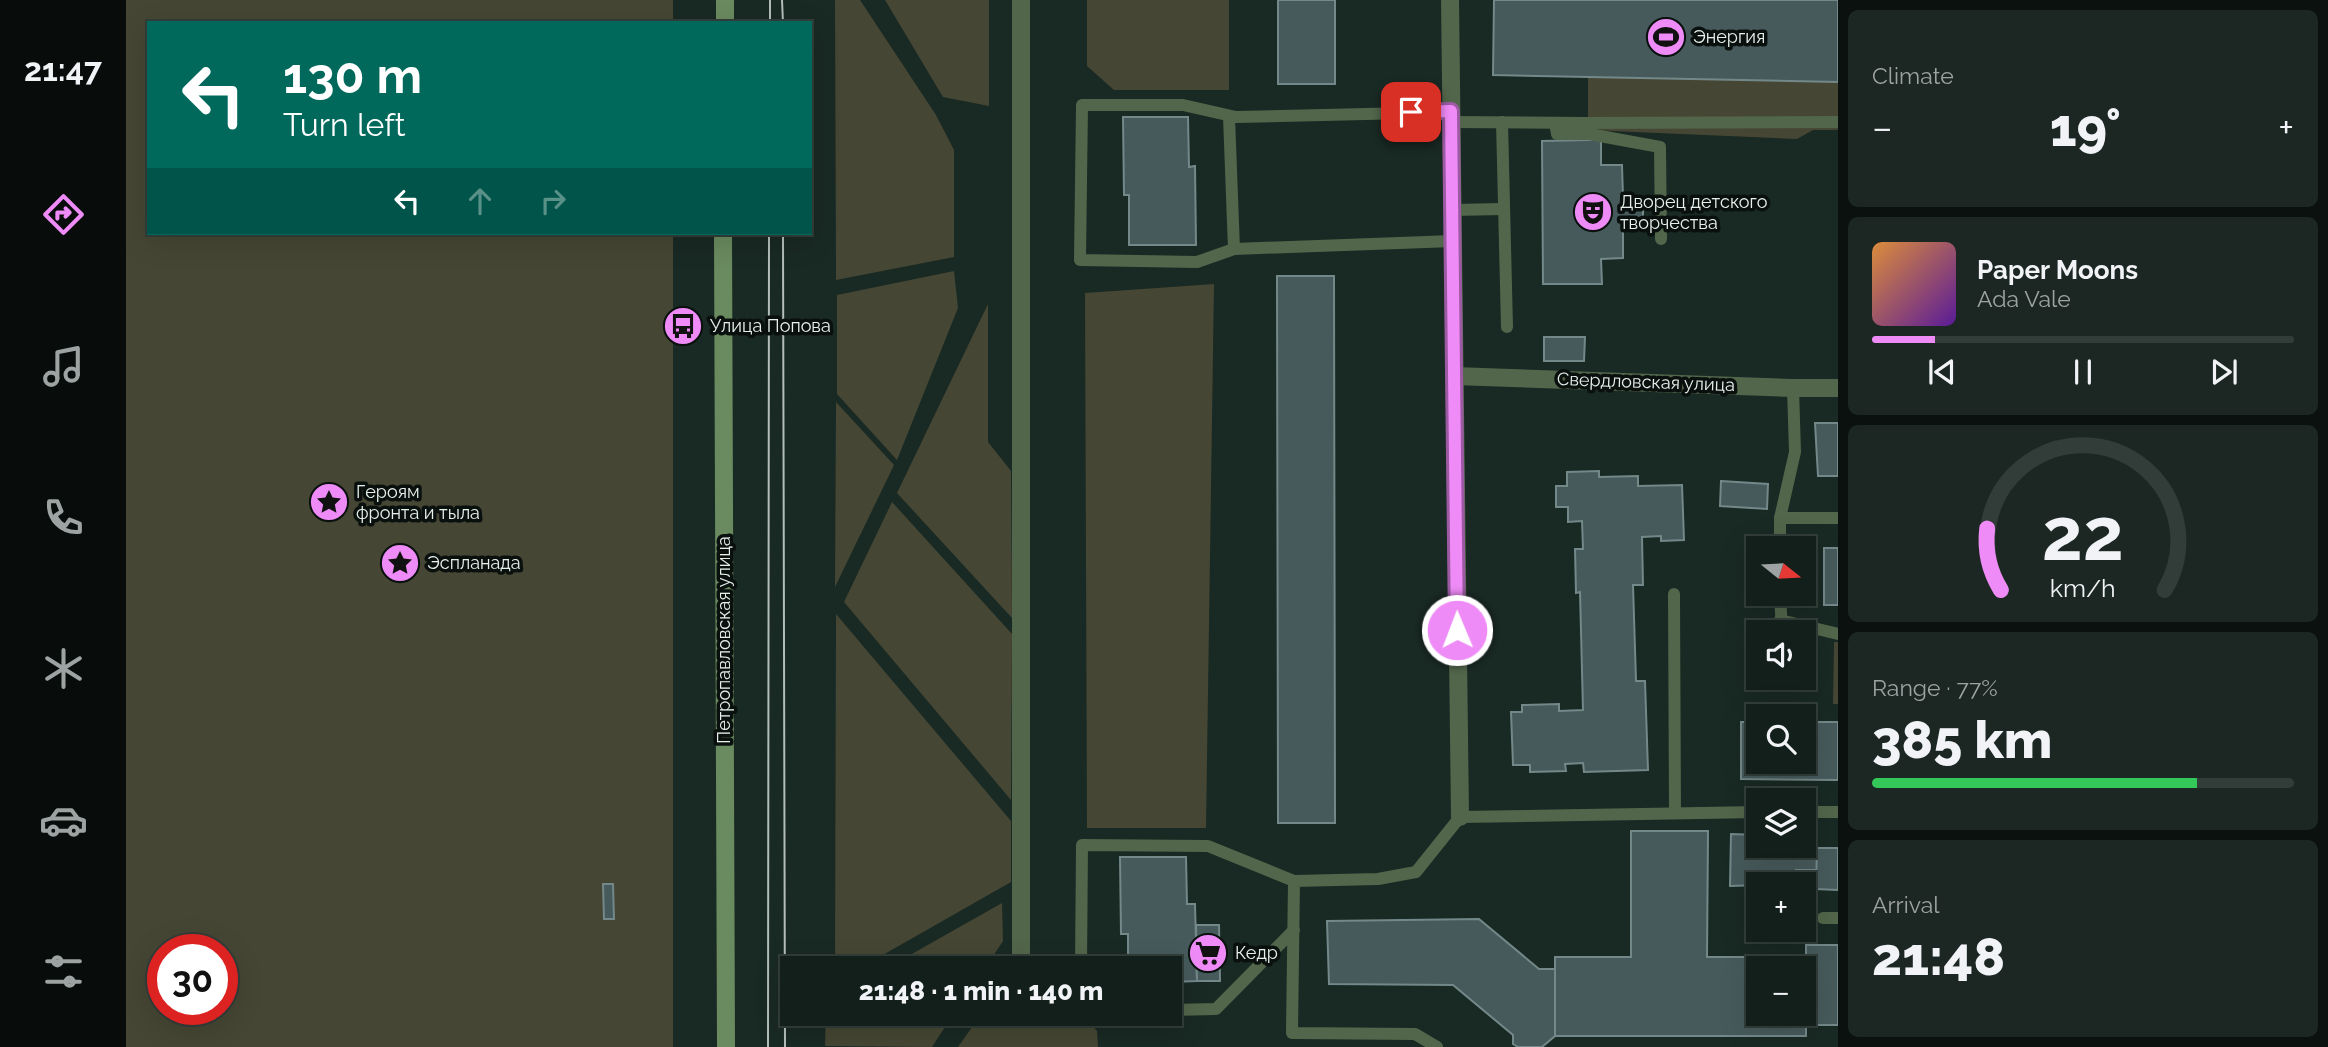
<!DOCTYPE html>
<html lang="en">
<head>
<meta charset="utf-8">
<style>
	body { margin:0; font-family:Raleway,sans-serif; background:#1c2723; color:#f1f3f6; height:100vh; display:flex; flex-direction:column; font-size:26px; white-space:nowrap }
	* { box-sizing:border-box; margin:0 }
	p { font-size:23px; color:#9da2a2 }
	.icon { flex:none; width:38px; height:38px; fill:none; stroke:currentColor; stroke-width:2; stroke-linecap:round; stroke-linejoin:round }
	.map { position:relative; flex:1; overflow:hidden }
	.side { display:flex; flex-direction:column; gap:10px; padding:10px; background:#0a110e; width:490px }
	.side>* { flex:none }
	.guide { position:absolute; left:21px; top:21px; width:665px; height:214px; border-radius:0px; box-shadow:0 7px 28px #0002,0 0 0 2px #323d39; background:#00695c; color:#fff; overflow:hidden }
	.needle { width:46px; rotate:108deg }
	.buttons { position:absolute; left:1620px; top:536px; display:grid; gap:14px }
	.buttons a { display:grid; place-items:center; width:70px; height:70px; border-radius:0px; background:#131f1a; box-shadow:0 7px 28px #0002,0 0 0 2px #323d39; font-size:35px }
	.speed { position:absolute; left:21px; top:934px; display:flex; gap:14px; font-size:35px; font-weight:700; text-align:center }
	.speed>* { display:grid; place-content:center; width:91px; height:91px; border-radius:50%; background:#131f1a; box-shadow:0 7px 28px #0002,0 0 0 2px #323d39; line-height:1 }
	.speed .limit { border:10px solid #d22; background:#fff; color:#111 }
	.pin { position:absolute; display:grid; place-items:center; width:60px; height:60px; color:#fff; margin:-30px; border-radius:14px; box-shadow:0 4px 10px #0006 }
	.me { position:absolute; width:77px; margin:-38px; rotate:359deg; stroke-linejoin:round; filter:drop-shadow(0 0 5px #0008) }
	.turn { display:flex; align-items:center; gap:24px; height:147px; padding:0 21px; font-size:32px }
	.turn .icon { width:91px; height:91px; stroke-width:2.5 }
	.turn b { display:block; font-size:49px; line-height:60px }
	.lanes { display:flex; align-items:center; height:66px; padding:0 21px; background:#0003; justify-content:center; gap:35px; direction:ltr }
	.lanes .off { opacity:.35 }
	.big { font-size:52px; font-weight:800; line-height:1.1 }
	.side .widget { flex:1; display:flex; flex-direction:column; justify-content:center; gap:10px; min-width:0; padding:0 24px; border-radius:10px; background:#1c2723 }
	.side .dial { align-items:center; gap:0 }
	.dial svg { height:182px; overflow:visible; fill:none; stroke:#323d39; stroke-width:7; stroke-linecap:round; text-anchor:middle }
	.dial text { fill:#f1f3f6; stroke:none }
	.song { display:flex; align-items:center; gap:21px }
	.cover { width:84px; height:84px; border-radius:10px; background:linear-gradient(135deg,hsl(30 70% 55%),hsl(270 70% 35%)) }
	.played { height:7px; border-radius:4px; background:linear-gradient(90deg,#ef8bf7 15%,#323d39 15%) }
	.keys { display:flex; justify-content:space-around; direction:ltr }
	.heat { display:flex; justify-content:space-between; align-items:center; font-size:38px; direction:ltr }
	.charge { height:10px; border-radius:5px; background:linear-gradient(90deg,#34c759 77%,#323d39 0) }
	.trip { position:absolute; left:654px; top:956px; width:402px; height:70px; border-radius:0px; background:#131f1a; box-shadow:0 7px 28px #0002,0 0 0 2px #323d39; font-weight:800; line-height:70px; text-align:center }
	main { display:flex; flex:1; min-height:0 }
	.tabs { display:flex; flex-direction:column; width:126px; justify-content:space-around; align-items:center; background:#080c0a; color:#9da2a2 }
	.tabs .icon { width:49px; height:49px }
	.tabs .selected { color:#ef8bf7 }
	.tabs b { font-size:32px; color:#f1f3f6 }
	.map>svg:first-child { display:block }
	.green { fill:#464634; fill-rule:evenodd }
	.building { fill:#475a5b; stroke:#738889; stroke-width:2; fill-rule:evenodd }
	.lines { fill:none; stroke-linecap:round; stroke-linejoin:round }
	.lane { stroke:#52664b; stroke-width:12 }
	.street { stroke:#52664b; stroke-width:18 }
	.secondary { stroke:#6a8a5f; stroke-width:18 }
	.tram { stroke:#b3beb9; stroke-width:2 }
	.route-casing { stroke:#9b5aa1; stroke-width:18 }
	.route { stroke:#ef8bf7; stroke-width:12 }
	.labels { text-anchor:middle; stroke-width:7; stroke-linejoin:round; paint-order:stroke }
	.poi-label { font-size:18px; fill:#e7f1ec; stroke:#09100d; text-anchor:start }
	.street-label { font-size:18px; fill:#e7f1ec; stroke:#09100d }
</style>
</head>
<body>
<main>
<nav class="tabs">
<b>21:47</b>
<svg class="icon selected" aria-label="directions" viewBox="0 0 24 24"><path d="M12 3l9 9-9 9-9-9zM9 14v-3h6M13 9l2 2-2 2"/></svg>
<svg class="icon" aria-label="music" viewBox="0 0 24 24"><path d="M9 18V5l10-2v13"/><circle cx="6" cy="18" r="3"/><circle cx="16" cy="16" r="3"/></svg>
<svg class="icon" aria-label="phone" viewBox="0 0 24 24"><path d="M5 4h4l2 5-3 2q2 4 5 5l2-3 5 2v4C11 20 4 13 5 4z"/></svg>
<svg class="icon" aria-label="climate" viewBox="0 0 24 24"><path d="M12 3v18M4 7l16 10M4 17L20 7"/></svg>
<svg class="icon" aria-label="car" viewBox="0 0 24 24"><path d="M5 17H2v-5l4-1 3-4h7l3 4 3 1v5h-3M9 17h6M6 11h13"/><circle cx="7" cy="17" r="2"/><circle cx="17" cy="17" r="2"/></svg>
<svg class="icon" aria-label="filters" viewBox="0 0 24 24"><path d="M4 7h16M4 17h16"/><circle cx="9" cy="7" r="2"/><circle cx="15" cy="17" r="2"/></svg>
</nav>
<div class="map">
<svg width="1712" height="1047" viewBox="0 0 1712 1047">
	<rect width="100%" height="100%" fill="#192923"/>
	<g class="green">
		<path d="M0,0H547V23H23V233H547V1047H0ZM37,950H96V1010H37Z"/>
		<polygon points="709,0 734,0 810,115 828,150 828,257 710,280"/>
		<polygon points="759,0 863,0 863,106 817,97"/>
		<polygon points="961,0 1103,0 1103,90 988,90 961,66"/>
		<polygon points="1368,0 1712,0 1712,130 1687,130 1671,139 1462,130 1462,77 1367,75"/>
		<polygon points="828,271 832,308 771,460 711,394 711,295"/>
		<polygon points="1088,284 1080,828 961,828 959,293"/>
		<polygon points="862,304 862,442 885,471 886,618 771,493"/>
		<polygon points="710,402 768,465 709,587"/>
		<polygon points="766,502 886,634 885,800 718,602"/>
		<polygon points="710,614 885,821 885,882 734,968 709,968"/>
		<polygon points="1708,642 1712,642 1712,704 1707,704"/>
		<polygon points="876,903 877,941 859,968 761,968"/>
		<polygon points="700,1013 828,1013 806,1047 699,1046"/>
		<polygon points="856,1013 956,1013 971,1031 972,1047 832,1047"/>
	</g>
	<g class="building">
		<rect x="1152" y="0" width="57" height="84"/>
		<polygon points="1368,0 1712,0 1712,82 1367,75"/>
		<polygon points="997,117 1062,117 1063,167 1069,166 1070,245 1003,245 1003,195 998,195"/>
		<polygon points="1463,140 1475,140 1475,165 1496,165 1497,197 1513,196 1517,200 1517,224 1514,227 1497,227 1497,258 1475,259 1476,284 1417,284 1416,141"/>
		<polygon points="1151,276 1208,276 1209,823 1152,823"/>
		<polygon points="1418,337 1459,337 1458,361 1418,361"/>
		<polygon points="1689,423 1712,423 1712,476 1692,476"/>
		<polygon points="1473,471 1473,477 1512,476 1512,486 1556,485 1558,540 1535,541 1535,536 1516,537 1517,585 1507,585 1510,681 1519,681 1522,770 1458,772 1457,763 1439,764 1440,771 1404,772 1404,765 1387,765 1385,712 1396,712 1396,705 1433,704 1433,711 1457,710 1454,592 1450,593 1449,549 1457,549 1456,521 1442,522 1442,507 1430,507 1430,486 1441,486 1441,472"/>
		<polygon points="1595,481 1642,484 1641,509 1594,506"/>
		<rect x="1698" y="548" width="14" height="57"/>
		<polygon points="1615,722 1633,722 1633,761 1678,761 1678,722 1712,722 1712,780 1615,779"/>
		<path d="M1505,831H1582L1581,957H1680V945H1712V1025H1680V1036H1429V957H1505ZM1633,968H1678V1013H1633Z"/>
		<polygon points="1605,834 1633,835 1633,845 1671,845 1671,848 1691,848 1691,870 1670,870 1670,884 1604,886"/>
		<polygon points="1691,848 1712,848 1712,890 1690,889"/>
		<polygon points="994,857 1060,857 1061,904 1069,904 1071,981 1045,982 1045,968 1002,968 1002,934 995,934"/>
		<polygon points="477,884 487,884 488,919 478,919"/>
		<polygon points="1353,919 1413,969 1429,969 1429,1036 1416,1047 1392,1047 1387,1044 1387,1035 1327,985 1203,984 1201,921"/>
		<polygon points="1070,925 1093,925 1094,981 1071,981"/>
	</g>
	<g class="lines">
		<g class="lane">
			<polyline points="1103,117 1108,249 1071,262 954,260 956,105 1057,105 1110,117 1325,112"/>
			<polyline points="1325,122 1462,123 1712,122"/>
			<polyline points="1376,122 1381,327"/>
			<polyline points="1429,123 1431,134 1463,134 1534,147 1535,239"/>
			<polyline points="1326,210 1378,209"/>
			<polyline points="1108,249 1327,241"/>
			<polyline points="1654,518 1712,518"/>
			<polyline points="1654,548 1654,518 1669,452 1667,388"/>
			<polyline points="1654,593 1656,632"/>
			<polyline points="1548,594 1549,813"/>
			<polyline points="1654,620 1712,634"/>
			<polyline points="1678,812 1712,812"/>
			<polyline points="1697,918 1712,918"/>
			<polyline points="955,968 956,845 1082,846 1168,881"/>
			<polyline points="1045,1010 1090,1009 1168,930"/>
			<polyline points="1311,1047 1289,1034 1166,1033 1168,881 1252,879 1290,872 1334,817 1633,812"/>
		</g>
		<g class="street">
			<polyline points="895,0 895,968"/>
			<polyline points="1324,0 1334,817"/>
			<polyline points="1328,376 1667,388 1712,388"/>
		</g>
		<g class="secondary">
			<polyline points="599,23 599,0"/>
			<polyline points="597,233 600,1047"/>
		</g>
		<g class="tram">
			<polyline points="656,0 657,23"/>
			<polyline points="644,23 644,0"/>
			<polyline points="657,233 659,1047"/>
			<polyline points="642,1047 643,233"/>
		</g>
	</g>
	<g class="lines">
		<g class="route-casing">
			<polyline id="route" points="1285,112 1325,111 1331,630"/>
		</g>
		<use href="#route" class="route"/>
	</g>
	<defs>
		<g id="stadium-disc" transform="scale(2.0125)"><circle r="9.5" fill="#ef8bf7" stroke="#09100d"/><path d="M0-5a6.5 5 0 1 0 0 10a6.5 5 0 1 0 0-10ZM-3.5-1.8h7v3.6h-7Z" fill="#111"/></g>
		<g id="theatre-disc" transform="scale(2.0125)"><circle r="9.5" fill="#ef8bf7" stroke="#09100d"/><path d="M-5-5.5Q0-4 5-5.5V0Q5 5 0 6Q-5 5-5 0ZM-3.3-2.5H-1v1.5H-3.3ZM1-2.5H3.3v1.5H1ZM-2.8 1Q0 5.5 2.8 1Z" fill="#111"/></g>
		<g id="bus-disc" transform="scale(2.0125)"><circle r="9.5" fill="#ef8bf7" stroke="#09100d"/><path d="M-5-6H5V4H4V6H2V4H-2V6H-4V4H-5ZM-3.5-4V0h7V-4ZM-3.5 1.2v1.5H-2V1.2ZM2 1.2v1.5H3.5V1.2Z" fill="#111"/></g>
		<g id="sight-disc" transform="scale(2.0125)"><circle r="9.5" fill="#ef8bf7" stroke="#09100d"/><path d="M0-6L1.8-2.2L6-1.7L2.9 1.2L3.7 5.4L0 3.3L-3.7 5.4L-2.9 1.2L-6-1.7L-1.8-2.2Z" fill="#111"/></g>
		<g id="supermarket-disc" transform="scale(2.0125)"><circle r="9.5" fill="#ef8bf7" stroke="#09100d"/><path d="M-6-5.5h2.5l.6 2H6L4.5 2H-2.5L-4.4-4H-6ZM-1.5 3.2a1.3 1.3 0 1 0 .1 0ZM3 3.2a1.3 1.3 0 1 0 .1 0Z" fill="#111"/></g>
	</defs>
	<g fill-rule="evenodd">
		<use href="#stadium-disc" x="1540" y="37"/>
		<use href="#theatre-disc" x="1467" y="212"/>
		<use href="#bus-disc" x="557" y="326"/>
		<use href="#sight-disc" x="203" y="502"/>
		<use href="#sight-disc" x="274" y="563"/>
		<use href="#supermarket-disc" x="1082" y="953"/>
	</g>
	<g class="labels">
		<g class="poi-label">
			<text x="1567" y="43">Энергия</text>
			<text x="1494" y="208">Дворец детского<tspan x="1494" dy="21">творчества</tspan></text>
			<text x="584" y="332">Улица Попова</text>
			<text x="230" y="498">Героям<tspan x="230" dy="21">фронта и тыла</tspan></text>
			<text x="301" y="569">Эспланада</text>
			<text x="1109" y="959">Кедр</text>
		</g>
		<g class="street-label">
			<text transform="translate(1520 382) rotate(2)" y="6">Свердловская улица</text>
			<text transform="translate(598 640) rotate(-90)" y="6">Петропавловская улица</text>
		</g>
	</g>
</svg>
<div class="buttons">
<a><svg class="needle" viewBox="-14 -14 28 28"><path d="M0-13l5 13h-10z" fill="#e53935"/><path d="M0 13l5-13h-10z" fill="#9da2a2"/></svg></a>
<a><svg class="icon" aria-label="sound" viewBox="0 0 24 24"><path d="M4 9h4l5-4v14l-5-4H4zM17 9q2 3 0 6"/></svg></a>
<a><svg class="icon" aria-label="search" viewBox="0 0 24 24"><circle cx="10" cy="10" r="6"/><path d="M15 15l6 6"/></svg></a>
<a><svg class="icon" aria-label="layers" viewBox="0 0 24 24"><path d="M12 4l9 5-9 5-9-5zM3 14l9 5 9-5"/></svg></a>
<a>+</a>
<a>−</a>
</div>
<div class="speed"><div class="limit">30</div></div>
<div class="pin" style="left:1285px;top:112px;background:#d93025"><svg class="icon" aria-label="arrive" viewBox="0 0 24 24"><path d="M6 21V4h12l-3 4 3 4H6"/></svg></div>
<svg class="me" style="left:1331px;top:630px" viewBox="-20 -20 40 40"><circle r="17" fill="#ef8bf7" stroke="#fff" stroke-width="3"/><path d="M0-11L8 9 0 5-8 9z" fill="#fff"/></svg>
<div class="trip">21:48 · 1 min · 140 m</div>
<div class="guide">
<div class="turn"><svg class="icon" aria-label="left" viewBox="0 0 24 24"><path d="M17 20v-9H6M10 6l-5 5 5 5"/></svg><div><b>130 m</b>Turn left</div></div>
<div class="lanes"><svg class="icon" aria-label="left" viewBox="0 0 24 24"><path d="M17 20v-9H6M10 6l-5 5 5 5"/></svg><svg class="icon off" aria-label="ahead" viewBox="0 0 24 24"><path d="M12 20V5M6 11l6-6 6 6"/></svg><svg class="icon off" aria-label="right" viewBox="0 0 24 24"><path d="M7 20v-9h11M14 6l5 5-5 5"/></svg></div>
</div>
</div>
<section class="side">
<div class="widget"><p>Climate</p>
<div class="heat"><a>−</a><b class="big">19°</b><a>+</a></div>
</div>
<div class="widget">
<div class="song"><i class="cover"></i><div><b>Paper Moons</b><p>Ada Vale</p></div></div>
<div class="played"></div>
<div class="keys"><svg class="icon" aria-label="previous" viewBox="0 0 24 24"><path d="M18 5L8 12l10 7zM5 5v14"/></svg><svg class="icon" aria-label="pause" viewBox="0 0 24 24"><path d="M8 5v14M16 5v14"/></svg><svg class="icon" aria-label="next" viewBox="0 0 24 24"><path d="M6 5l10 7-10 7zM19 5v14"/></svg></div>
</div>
<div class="widget dial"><svg viewBox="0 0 100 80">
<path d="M14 69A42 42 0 1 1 86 69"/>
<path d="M14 69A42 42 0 0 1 8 42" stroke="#ef8bf7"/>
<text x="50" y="56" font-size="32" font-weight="700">22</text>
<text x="50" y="72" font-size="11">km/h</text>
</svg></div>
<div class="widget"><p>Range · 77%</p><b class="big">385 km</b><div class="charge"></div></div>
<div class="widget"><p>Arrival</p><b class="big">21:48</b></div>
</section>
</main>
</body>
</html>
